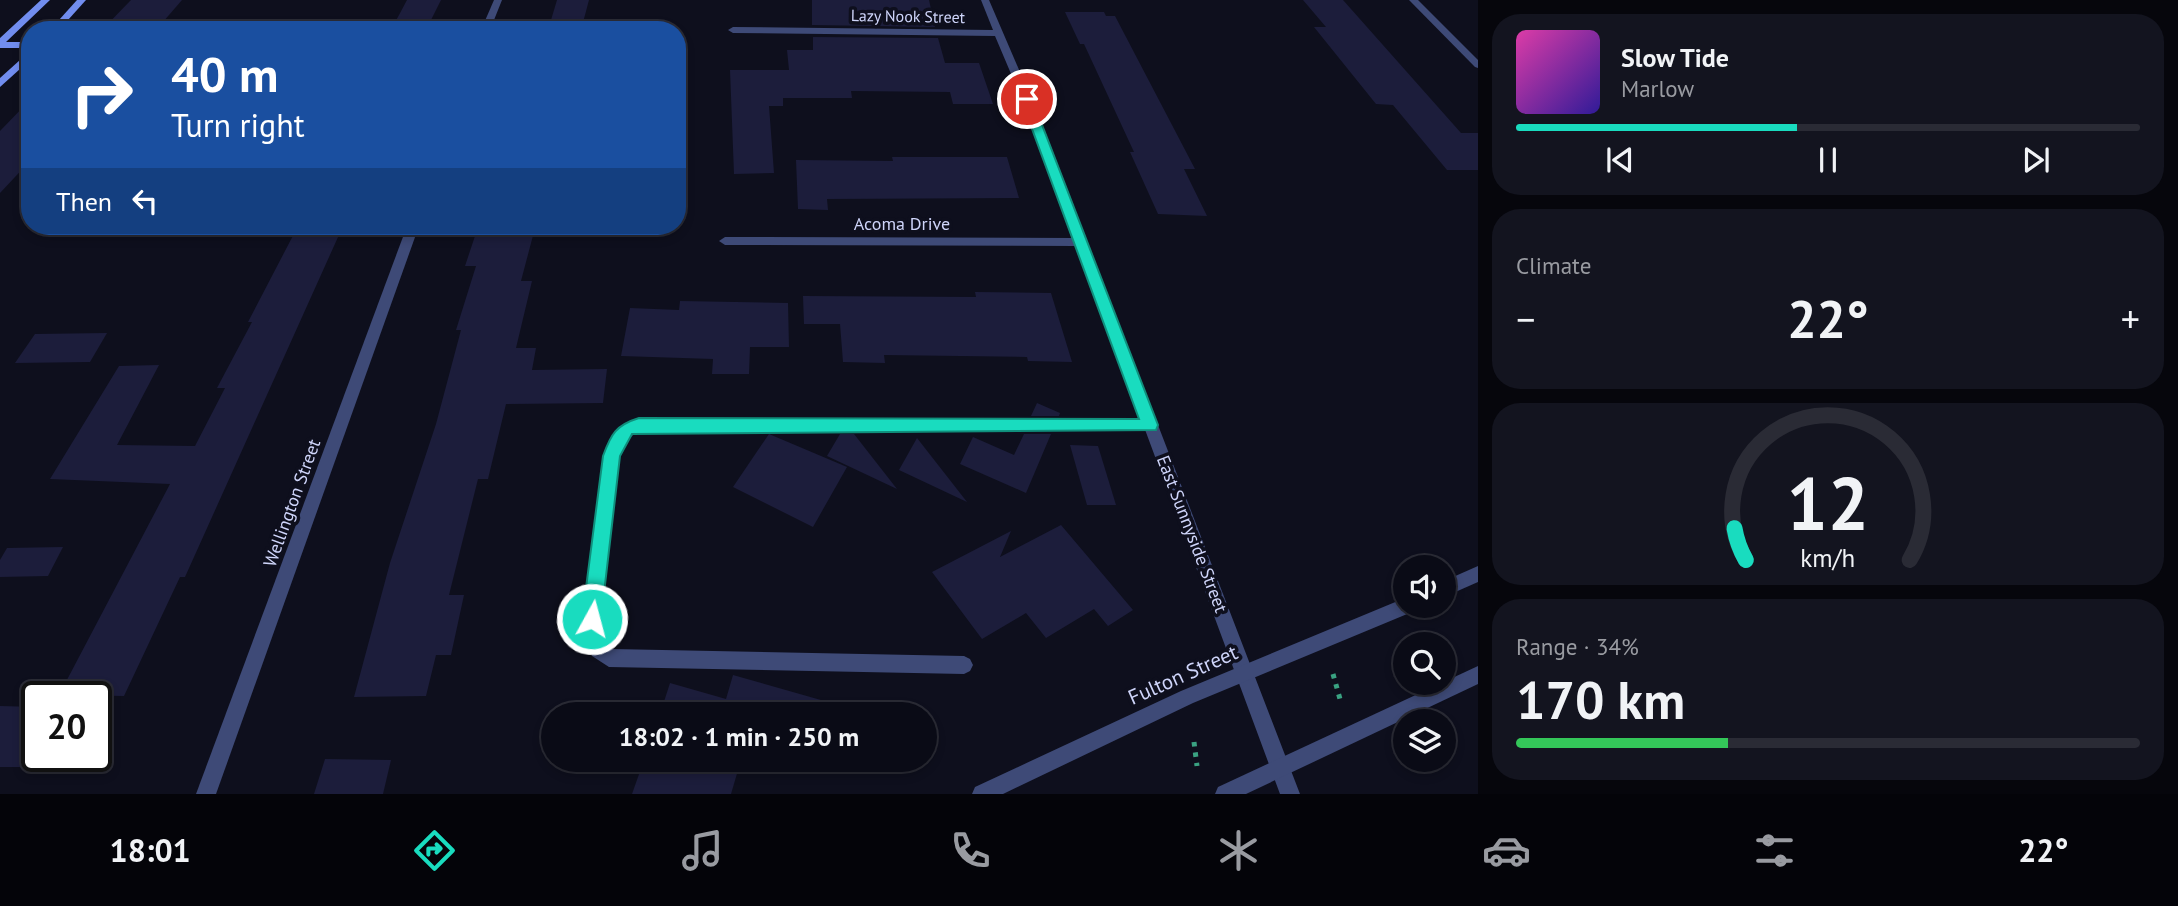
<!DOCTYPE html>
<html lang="en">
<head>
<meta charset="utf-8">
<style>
	body { margin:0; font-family:"PT Sans",sans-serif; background:#13141f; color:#f1f3f6; height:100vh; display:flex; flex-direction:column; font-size:26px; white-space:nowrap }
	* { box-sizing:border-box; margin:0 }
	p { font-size:23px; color:#999ba1 }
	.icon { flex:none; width:38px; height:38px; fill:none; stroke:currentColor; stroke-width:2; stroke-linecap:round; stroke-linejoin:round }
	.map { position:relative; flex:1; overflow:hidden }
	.side { display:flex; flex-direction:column; gap:14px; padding:14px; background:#06060c; width:700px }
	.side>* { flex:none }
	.top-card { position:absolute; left:21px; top:21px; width:665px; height:214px; border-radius:28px; box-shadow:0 4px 10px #0003,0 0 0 2px #2a2b35; background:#1a4fa0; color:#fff; overflow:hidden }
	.fabs { position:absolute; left:1393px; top:555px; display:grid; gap:14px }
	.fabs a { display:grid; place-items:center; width:63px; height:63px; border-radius:50%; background:#0a0b16; box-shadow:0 4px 10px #0003,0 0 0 2px #2a2b35; font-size:35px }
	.speed { position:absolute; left:21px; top:681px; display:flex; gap:14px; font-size:35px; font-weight:700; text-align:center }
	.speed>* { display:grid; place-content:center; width:91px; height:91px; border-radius:50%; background:#0a0b16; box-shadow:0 4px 10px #0003,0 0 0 2px #2a2b35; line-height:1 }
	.speed .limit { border:4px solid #111; border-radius:10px; background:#fff; color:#111 }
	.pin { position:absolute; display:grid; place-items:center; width:60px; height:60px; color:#fff; margin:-30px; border:4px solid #fff; border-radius:50%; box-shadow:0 2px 7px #0007 }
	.me { position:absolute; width:77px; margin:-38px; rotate:7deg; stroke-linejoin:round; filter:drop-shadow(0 0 5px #0008) }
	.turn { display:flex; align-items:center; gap:24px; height:147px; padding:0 35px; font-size:32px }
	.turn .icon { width:91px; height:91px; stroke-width:2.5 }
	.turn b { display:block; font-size:49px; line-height:60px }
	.then { display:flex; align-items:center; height:66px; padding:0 35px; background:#0003; gap:14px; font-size:26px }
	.big { font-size:52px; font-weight:600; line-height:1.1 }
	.side .widget { flex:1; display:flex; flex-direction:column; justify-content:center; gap:10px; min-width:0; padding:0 24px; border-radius:28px; background:#13141f }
	.side .dial { align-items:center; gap:0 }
	.dial svg { height:182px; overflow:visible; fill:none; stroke:#2a2b35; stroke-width:7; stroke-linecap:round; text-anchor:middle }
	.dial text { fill:#f1f3f6; stroke:none }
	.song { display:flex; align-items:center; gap:21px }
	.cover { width:84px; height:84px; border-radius:10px; background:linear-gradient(135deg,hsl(320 70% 55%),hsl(250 70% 35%)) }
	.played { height:7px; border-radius:4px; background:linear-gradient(90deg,#19dcbf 45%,#2a2b35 45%) }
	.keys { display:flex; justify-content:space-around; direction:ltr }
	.heat { display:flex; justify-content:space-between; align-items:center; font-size:38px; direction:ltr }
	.charge { height:10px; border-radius:5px; background:linear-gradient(90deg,#34c759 34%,#2a2b35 0) }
	.trip { position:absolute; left:541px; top:702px; width:396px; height:70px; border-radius:35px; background:#0a0b16; box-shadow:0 4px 10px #0003,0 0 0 2px #2a2b35; font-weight:600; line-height:70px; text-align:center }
	.tab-bar { display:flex; height:112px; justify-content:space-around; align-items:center; background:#040409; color:#999ba1 }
	.tab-bar .icon { width:49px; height:49px }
	.tab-bar .current { color:#19dcbf }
	.tab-bar b { font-size:32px; color:#f1f3f6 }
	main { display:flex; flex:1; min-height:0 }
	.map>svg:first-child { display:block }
	.building { fill:#1c1d3b }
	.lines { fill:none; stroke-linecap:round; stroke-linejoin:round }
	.path { stroke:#3aa282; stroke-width:5; stroke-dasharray:4.5 6; stroke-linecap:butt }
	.service { fill:#3e4a77; fill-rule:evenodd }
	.minor { fill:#3e4a77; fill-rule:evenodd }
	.tertiary { fill:#3e4a77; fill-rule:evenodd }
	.secondary { fill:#718def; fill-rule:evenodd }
	.route { fill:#19dcbf; stroke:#108f7c; stroke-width:2 }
	.labels { text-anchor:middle; stroke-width:7; stroke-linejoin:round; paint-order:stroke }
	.far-street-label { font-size:16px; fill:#cfd5fa; stroke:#0e0f1d }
	.street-label { font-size:18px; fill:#cfd5fa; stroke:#0e0f1d }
	.near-street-label { font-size:21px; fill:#cfd5fa; stroke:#0e0f1d }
</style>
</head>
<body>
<main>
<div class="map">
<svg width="1478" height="794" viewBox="0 0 1478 794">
	<rect width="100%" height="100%" fill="#0e0f1d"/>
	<g class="building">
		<polygon points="131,0 182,0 156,30 102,30"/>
		<polygon points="407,0 441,0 426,30 391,30"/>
		<polygon points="557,0 589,0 581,30 548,30"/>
		<polygon points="812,0 929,0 935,27 812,25"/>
		<polygon points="1303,0 1343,0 1461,133 1478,133 1478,170 1447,170 1393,105 1376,104 1314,27 1326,27"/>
		<polygon points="1065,12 1104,12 1106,16 1115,16 1195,169 1184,169 1207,216 1158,214 1130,152 1134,152 1084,44 1080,44"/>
		<polygon points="813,37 938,38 945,63 979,63 993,104 953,104 950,92 851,91 852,98 783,98 783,106 769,106 774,173 734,174 730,70 789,70 787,50 813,50"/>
		<polygon points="30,100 30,161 0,193 0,131"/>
		<polygon points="892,157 1007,157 1019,198 827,199 828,210 798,209 796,160 893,161"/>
		<polygon points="298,226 343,226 185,577 180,577 124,696 59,695 170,484 50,479 119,366 159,365 117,445 195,446 225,388 217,388 252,322 248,322"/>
		<polygon points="478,227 535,228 521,281 532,281 516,348 536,348 532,370 607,369 603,403 506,404 488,479 478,479 449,595 464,595 451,655 436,655 426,696 354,697 390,563 436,424 461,330 456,330 476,266 465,266"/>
		<polygon points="975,292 1051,293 1072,362 1028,361 1027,357 884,355 885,363 843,362 840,324 804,324 803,296 976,297"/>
		<polygon points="680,301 788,303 789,347 750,347 749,374 712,374 713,359 621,356 630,308 679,310"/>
		<polygon points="107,333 90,362 15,363 35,334"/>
		<polygon points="1037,403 1060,413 1059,416 1031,416"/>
		<polygon points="769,434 847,467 813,527 733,487"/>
		<polygon points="840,434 854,434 897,489 827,456"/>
		<polygon points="1024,434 1051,434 1026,493 960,464 973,437 1014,455"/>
		<polygon points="917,438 967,502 899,470"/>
		<polygon points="1070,445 1098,446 1116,505 1087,505"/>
		<polygon points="1061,525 1133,610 1108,626 1094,609 1046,638 1026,613 982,639 932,572 1011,531 1000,557"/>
		<polygon points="63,547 48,576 0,577 0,560 7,548"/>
		<polygon points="733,675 842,706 841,714 660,714 670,683 726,699"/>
		<polygon points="0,706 37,707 37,767 0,767"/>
		<polygon points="325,759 391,760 383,794 314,794"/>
		<polygon points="644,760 741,760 731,794 632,794"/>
	</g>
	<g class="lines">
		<g class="path">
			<polyline points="1333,674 1340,699"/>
			<polyline points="1194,742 1197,766"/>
		</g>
		<path class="service" d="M639,419H1150L1155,421L1157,425L1155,429L1150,431H639L626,440L618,456L600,619L606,645L612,649L964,656L970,659L973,665L970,671L964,674L609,667L592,656L584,619L604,456C611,436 619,426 639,419Z"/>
		<g class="minor">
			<polygon points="494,0 502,0 490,30 481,30"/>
			<polygon points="981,0 989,0 1041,121 1300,794 1280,794 1077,246 725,245 719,241 725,237 1074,238 1031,121 995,36 733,33 728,30 733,27 993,30"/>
			<polygon points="1409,0 1418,0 1478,60 1478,68 1475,67"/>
			<polygon points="407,226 419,226 216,794 196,794"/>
		</g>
		<g class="tertiary">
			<polygon points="1478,566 1478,582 1444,597 1444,581"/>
			<polygon points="1405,598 1405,606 1414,606 1412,612 1193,703 1003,794 972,794 975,787 1181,691"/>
			<polygon points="1478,666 1478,684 1246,794 1215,794 1218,787"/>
		</g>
		<g class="secondary">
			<polygon points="41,0 50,0 6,42 30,42 30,48 0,48 0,38"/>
			<polygon points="77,0 86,0 59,30 50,30"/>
			<polygon points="30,51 30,60 0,87 0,78"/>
		</g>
	</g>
	<path class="route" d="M1027,96L1032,99L1158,425L1156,430L632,434L620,456L601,619L598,626L592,629L585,626L582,619L603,456C611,434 616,425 639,418L1139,419L1021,99Z"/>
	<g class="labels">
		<g class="far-street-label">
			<text transform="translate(908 16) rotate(1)" y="6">Lazy Nook Street</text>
		</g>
		<g class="street-label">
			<text x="902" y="230">Acoma Drive</text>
			<text transform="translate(292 503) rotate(-70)" y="6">Wellington Street</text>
			<text transform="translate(1192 534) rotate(69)" y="6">East Sunnyside Street</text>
		</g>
		<g class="near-street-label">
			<text transform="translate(1183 675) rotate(-24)" y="7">Fulton Street</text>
		</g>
	</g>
</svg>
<div class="fabs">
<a><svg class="icon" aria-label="sound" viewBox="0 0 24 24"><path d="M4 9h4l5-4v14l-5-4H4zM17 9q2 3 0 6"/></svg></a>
<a><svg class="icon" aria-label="search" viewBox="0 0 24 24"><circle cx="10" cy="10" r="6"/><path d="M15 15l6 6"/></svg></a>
<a><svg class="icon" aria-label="layers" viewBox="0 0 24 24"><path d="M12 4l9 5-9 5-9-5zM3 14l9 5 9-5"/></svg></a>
</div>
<div class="speed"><div class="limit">20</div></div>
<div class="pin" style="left:1027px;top:99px;background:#d93025"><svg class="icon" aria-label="arrive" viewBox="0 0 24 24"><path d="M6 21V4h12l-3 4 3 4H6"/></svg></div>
<svg class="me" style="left:592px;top:619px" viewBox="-20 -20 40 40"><circle r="17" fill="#19dcbf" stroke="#fff" stroke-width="3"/><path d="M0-11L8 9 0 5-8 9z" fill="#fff"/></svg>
<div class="trip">18:02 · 1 min · 250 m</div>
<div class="top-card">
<div class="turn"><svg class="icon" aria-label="right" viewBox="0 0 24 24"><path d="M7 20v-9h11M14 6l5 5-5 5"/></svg><div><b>40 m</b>Turn right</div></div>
<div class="then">Then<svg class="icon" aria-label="left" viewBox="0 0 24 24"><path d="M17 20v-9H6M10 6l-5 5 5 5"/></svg></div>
</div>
</div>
<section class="side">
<div class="widget">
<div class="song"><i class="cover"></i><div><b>Slow Tide</b><p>Marlow</p></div></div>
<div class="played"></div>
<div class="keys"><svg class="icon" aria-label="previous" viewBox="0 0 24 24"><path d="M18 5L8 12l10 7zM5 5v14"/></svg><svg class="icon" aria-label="pause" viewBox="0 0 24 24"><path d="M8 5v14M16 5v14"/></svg><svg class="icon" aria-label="next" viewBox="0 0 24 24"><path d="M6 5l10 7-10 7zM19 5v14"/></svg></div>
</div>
<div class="widget"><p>Climate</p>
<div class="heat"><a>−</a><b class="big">22°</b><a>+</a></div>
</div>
<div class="widget dial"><svg viewBox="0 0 100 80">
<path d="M14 69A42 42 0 1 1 86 69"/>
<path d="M14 69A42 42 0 0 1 9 55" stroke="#19dcbf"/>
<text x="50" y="56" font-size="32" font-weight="700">12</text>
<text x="50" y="72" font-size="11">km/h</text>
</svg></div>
<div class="widget"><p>Range · 34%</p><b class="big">170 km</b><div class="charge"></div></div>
</section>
</main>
<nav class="tab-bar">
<b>18:01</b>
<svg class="icon current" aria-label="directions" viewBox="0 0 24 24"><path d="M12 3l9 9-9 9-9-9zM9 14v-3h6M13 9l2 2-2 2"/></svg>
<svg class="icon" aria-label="music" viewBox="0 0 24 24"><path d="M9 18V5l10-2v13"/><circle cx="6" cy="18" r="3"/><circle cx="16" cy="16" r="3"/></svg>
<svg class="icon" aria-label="phone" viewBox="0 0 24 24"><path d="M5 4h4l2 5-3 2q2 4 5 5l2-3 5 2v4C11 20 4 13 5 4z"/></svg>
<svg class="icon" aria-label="climate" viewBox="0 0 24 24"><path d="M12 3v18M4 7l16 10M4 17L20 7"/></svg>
<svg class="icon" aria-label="car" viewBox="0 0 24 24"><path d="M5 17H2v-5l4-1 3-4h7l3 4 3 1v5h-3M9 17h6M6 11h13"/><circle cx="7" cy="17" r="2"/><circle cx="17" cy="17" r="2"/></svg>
<svg class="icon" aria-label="filters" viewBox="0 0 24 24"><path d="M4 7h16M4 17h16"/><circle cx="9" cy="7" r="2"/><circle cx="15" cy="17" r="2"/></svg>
<b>22°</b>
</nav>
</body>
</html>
